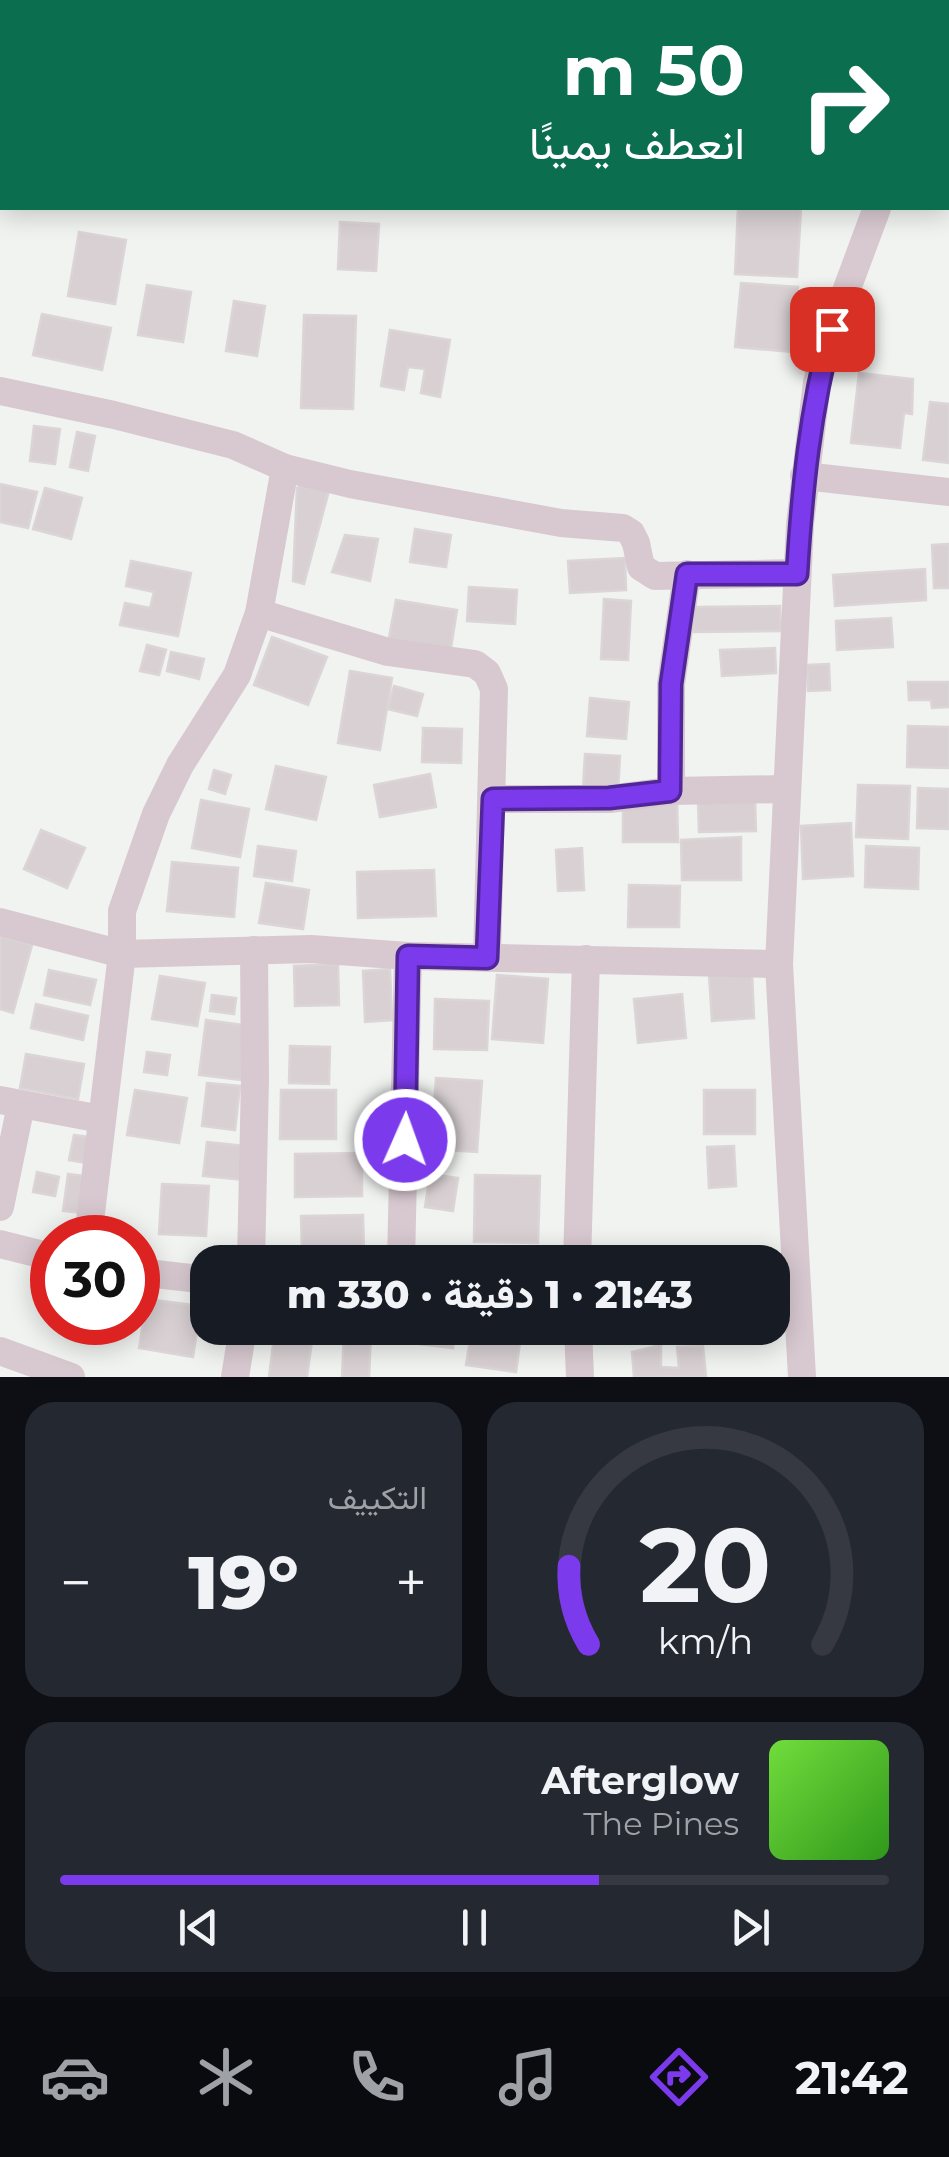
<!DOCTYPE html>
<html lang="ar">
<head>
<meta charset="utf-8">
<style>
	body { margin:0; font-family:Montserrat,Vazirmatn,sans-serif; background:#242831; color:#f1f3f6; direction:rtl; height:100vh; display:flex; flex-direction:column; font-size:38px; white-space:nowrap }
	* { box-sizing:border-box; margin:0 }
	p { font-size:32px; color:#9ea1a6 }
	.icon { flex:none; width:55px; height:55px; fill:none; stroke:currentColor; stroke-width:2; stroke-linecap:round; stroke-linejoin:round }
	.map { position:relative; height:1377px; overflow:hidden; direction:ltr }
	.sheet { display:flex; flex-direction:column; gap:25px; padding:25px; background:#0d0f14; flex:1 }
	.sheet>* { flex:none }
	.banner { position:absolute; left:0px; top:0px; width:950px; height:210px; box-shadow:0 5px 25px #0003; direction:rtl; background:#0b6e4f; color:#fff; overflow:hidden }
	.speed { position:absolute; left:30px; top:1215px; display:flex; gap:20px; font-size:50px; font-weight:700; text-align:center }
	.speed>* { display:grid; place-content:center; width:130px; height:130px; border-radius:50%; background:#171b24; box-shadow:0 5px 25px #0003; line-height:1 }
	.speed .limit { border:15px solid #d22; background:#fff; color:#111 }
	.pin { position:absolute; display:grid; place-items:center; width:85px; height:85px; color:#fff; margin:-42px; border-radius:20px; box-shadow:0 5px 15px #0006 }
	.me { position:absolute; width:110px; margin:-55px; rotate:2deg; stroke-linejoin:round; filter:drop-shadow(0 0 8px #0008) }
	.turn { display:flex; align-items:center; gap:35px; height:210px; padding:0 40px; font-size:45px }
	.turn .icon { width:130px; height:130px; stroke-width:2.5 }
	.turn b { display:block; font-size:70px; line-height:85px }
	.big { font-size:75px; font-weight:800; line-height:1.1 }
	.sheet .tile { flex:1; display:flex; flex-direction:column; justify-content:center; gap:15px; min-width:0; padding:0 35px; border-radius:30px; background:#242831 }
	.sheet .dial { align-items:center; gap:0 }
	.dial svg { height:260px; overflow:visible; fill:none; stroke:#363941; stroke-width:7; stroke-linecap:round; text-anchor:middle }
	.dial text { fill:#f1f3f6; stroke:none }
	.song { display:flex; align-items:center; gap:30px }
	.cover { width:120px; height:120px; border-radius:15px; background:linear-gradient(135deg,hsl(100 70% 55%),hsl(110 70% 35%)) }
	.played { height:10px; border-radius:5px; background:linear-gradient(90deg,#7c3aed 65%,#363941 65%) }
	.keys { display:flex; justify-content:space-around; direction:ltr }
	.heat { display:flex; justify-content:space-between; align-items:center; font-size:55px; direction:ltr }
	.sheet .tiles { flex:1; display:grid; gap:25px; grid-template-columns:1fr 1fr }
	.tile:last-child { grid-column:span 2 }
	.trip { position:absolute; left:190px; top:1245px; width:600px; height:100px; border-radius:30px; background:#171b24; box-shadow:0 5px 25px #0003; font-weight:800; line-height:100px; text-align:center; direction:rtl }
	.tab-bar { display:flex; height:160px; justify-content:space-around; align-items:center; background:#090b0e; color:#9ea1a6 }
	.tab-bar .icon { width:70px; height:70px }
	.tab-bar .current { color:#7c3aed }
	.tab-bar b { font-size:45px; color:#f1f3f6 }
	.map>svg:first-child { display:block }
	.building { fill:#d8d0d3; stroke:#dcd5d7; stroke-width:2.5 }
	.lines { fill:none; stroke-linecap:round; stroke-linejoin:round }
	.minor { stroke:#d8c9d0; stroke-width:28 }
	.route-casing { stroke:#51269a; stroke-width:25 }
	.route { stroke:#7c3aed; stroke-width:18 }
</style>
</head>
<body>
<div class="map">
<svg width="949" height="1377" viewBox="0 0 949 1377">
	<rect width="100%" height="100%" fill="#f1f3f1"/>
	<g class="building">
		<polygon points="738,208 801,208 797,277 735,274"/>
		<polygon points="340,222 379,224 376,271 338,269"/>
		<polygon points="79,232 126,240 115,304 68,296"/>
		<polygon points="741,283 798,287 792,352 735,347"/>
		<polygon points="147,285 191,292 183,342 138,335"/>
		<polygon points="234,301 265,306 257,356 226,351"/>
		<polygon points="42,314 111,328 102,370 33,355"/>
		<polygon points="304,315 356,316 353,409 301,408"/>
		<polygon points="390,330 450,340 440,397 421,393 425,369 408,367 404,390 381,386"/>
		<polygon points="859,373 913,379 912,414 904,413 900,448 851,443"/>
		<polygon points="930,402 949,404 949,463 923,460"/>
		<polygon points="34,426 60,429 55,464 30,461"/>
		<polygon points="77,432 95,436 88,471 70,467"/>
		<polygon points="310,476 331,483 304,584 293,581 297,488"/>
		<polygon points="0,484 37,492 28,528 0,522"/>
		<polygon points="45,488 82,498 71,539 33,529"/>
		<polygon points="415,529 451,535 446,567 410,562"/>
		<polygon points="345,535 378,539 370,581 332,572"/>
		<polygon points="949,544 949,588 934,588 932,545"/>
		<polygon points="625,558 626,590 570,593 568,561"/>
		<polygon points="131,561 191,573 178,636 120,625 125,603 150,608 154,592 126,586"/>
		<polygon points="925,569 926,600 835,606 833,575"/>
		<polygon points="469,587 517,590 515,624 467,621"/>
		<polygon points="604,599 631,601 628,660 601,659"/>
		<polygon points="396,600 457,610 450,654 388,643"/>
		<polygon points="780,606 781,631 694,632 693,607"/>
		<polygon points="891,618 893,647 837,650 836,621"/>
		<polygon points="272,637 327,657 308,705 254,685"/>
		<polygon points="147,645 166,650 159,675 140,671"/>
		<polygon points="775,648 776,673 722,676 720,650"/>
		<polygon points="171,652 204,659 199,679 167,671"/>
		<polygon points="829,664 830,690 808,691 807,665"/>
		<polygon points="350,671 392,678 380,750 338,743"/>
		<polygon points="908,682 949,682 949,707 932,708 931,700 909,700"/>
		<polygon points="394,686 423,694 417,716 388,709"/>
		<polygon points="590,698 629,702 626,739 587,736"/>
		<polygon points="908,726 949,727 949,768 907,767"/>
		<polygon points="423,728 462,729 461,763 422,762"/>
		<polygon points="585,754 620,756 618,791 583,789"/>
		<polygon points="276,766 326,777 316,820 266,809"/>
		<polygon points="214,770 231,775 225,794 209,789"/>
		<polygon points="430,774 436,807 380,817 374,785"/>
		<polygon points="858,785 910,786 908,839 856,837"/>
		<polygon points="918,788 949,789 949,829 917,828"/>
		<polygon points="677,798 678,842 623,842 623,808"/>
		<polygon points="755,798 756,831 699,832 698,800"/>
		<polygon points="201,800 249,809 240,857 192,848"/>
		<polygon points="851,823 853,876 803,879 801,826"/>
		<polygon points="41,830 85,848 67,888 24,869"/>
		<polygon points="741,837 741,880 682,880 681,840"/>
		<polygon points="258,846 296,851 292,881 254,876"/>
		<polygon points="866,846 919,848 918,889 865,887"/>
		<polygon points="582,848 584,890 558,891 556,850"/>
		<polygon points="172,862 238,868 234,917 167,911"/>
		<polygon points="434,870 436,916 358,918 357,872"/>
		<polygon points="266,883 309,890 303,929 259,923"/>
		<polygon points="629,885 680,886 679,927 628,927"/>
		<polygon points="0,936 32,945 13,1013 0,1009"/>
		<polygon points="338,964 339,1005 295,1006 294,966"/>
		<polygon points="390,969 392,1020 365,1022 363,971"/>
		<polygon points="49,970 96,980 90,1005 44,995"/>
		<polygon points="752,972 754,1018 712,1021 709,974"/>
		<polygon points="497,975 548,979 543,1043 492,1039"/>
		<polygon points="160,976 205,983 197,1026 152,1019"/>
		<polygon points="682,994 686,1038 638,1043 634,999"/>
		<polygon points="212,995 236,998 234,1014 210,1011"/>
		<polygon points="435,999 489,1001 487,1050 434,1049"/>
		<polygon points="36,1004 88,1016 83,1040 31,1028"/>
		<polygon points="206,1020 251,1026 243,1080 199,1075"/>
		<polygon points="290,1046 330,1047 329,1084 289,1083"/>
		<polygon points="147,1052 170,1055 167,1075 144,1072"/>
		<polygon points="26,1054 84,1064 78,1099 20,1088"/>
		<polygon points="436,1078 482,1081 477,1152 431,1149"/>
		<polygon points="207,1083 240,1086 235,1130 202,1126"/>
		<polygon points="135,1090 187,1098 179,1143 127,1135"/>
		<polygon points="281,1090 336,1090 336,1139 280,1139"/>
		<rect x="704" y="1090" width="51" height="44"/>
		<polygon points="74,1135 90,1137 86,1163 69,1160"/>
		<polygon points="207,1142 247,1146 243,1180 203,1176"/>
		<polygon points="734,1146 736,1186 709,1188 707,1147"/>
		<polygon points="362,1153 362,1196 295,1197 295,1154"/>
		<polygon points="37,1172 59,1177 55,1196 33,1192"/>
		<polygon points="68,1174 86,1176 82,1213 63,1211"/>
		<polygon points="430,1174 458,1178 453,1211 425,1207"/>
		<polygon points="475,1175 540,1176 538,1243 474,1242"/>
		<polygon points="162,1184 209,1186 206,1236 159,1234"/>
		<polygon points="363,1215 364,1251 302,1253 301,1216"/>
		<polygon points="147,1299 201,1306 193,1357 139,1348"/>
		<polygon points="404,1328 456,1328 453,1348 402,1342"/>
		<polygon points="472,1328 522,1328 516,1372 466,1365"/>
		<polygon points="344,1332 371,1333 369,1377 342,1377"/>
		<polygon points="274,1337 312,1341 307,1377 269,1377"/>
		<polygon points="661,1345 661,1367 679,1368 677,1347 703,1346 706,1377 634,1377 632,1352"/>
	</g>
	<g class="lines">
		<g class="minor">
			<polyline points="948,25 949,21"/>
			<polyline points="0,45 2,45"/>
			<polyline points="948,69 949,70"/>
			<polyline points="0,391 114,415 233,445 285,468 350,484 561,523 623,528 631,533 636,543 641,567 655,576 797,573"/>
			<polyline points="804,476 949,492"/>
			<polyline points="259,613 388,652 475,664 487,673 494,689 487,957"/>
			<polyline points="671,791 671,684 687,574"/>
			<polyline points="493,799 609,799 671,791 785,789"/>
			<polyline points="0,922 122,954 311,949 408,956 779,964"/>
			<polyline points="0,1100 101,1119"/>
			<polyline points="0,1207 21,1105"/>
			<polyline points="88,1238 122,954 122,911 156,814 180,765 237,675 259,613 285,468"/>
			<polyline points="0,1244 52,1257"/>
			<polyline points="251,1262 255,1079 254,950"/>
			<polyline points="401,1262 408,956"/>
			<polyline points="577,1262 586,959"/>
			<polyline points="138,1272 208,1280"/>
			<polyline points="578,1328 580,1377"/>
			<polyline points="0,1351 71,1377"/>
			<polyline points="235,1377 243,1328"/>
			<polyline points="802,1377 779,964 800,524 817,382 832,329 877,208"/>
		</g>
	</g>
	<g class="lines">
		<g class="route-casing">
			<path id="route" d="M405,1140L408,956L487,958L493,799L609,798L670,791L671,684L687,574H797C802,491 810,409 832,329"/>
		</g>
		<use href="#route" class="route"/>
	</g>
</svg>
<div class="speed"><div class="limit">30</div></div>
<div class="pin" style="left:832px;top:329px;background:#d93025"><svg class="icon" aria-label="arrive" viewBox="0 0 24 24"><path d="M6 21V4h12l-3 4 3 4H6"/></svg></div>
<svg class="me" style="left:405px;top:1140px" viewBox="-20 -20 40 40"><circle r="17" fill="#7c3aed" stroke="#fff" stroke-width="3"/><path d="M0-11L8 9 0 5-8 9z" fill="#fff"/></svg>
<div class="trip">21:43 · 1 دقيقة · 330 m</div>
<div class="banner">
<div class="turn"><svg class="icon" aria-label="right" viewBox="0 0 24 24"><path d="M7 20v-9h11M14 6l5 5-5 5"/></svg><div><b>50 m</b>انعطف يمينًا</div></div>
</div>
</div>
<section class="sheet">
<div class="tiles">
<div class="tile dial"><svg viewBox="0 0 100 80">
<path d="M14 69A42 42 0 1 1 86 69"/>
<path d="M14 69A42 42 0 0 1 8 45" stroke="#7c3aed"/>
<text x="50" y="56" font-size="32" font-weight="700">20</text>
<text x="50" y="72" font-size="11">km/h</text>
</svg></div>
<div class="tile"><p>التكييف</p>
<div class="heat"><a>−</a><b class="big">19°</b><a>+</a></div>
</div>
<div class="tile">
<div class="song"><i class="cover"></i><div><b>Afterglow</b><p>The Pines</p></div></div>
<div class="played"></div>
<div class="keys"><svg class="icon" aria-label="previous" viewBox="0 0 24 24"><path d="M18 5L8 12l10 7zM5 5v14"/></svg><svg class="icon" aria-label="pause" viewBox="0 0 24 24"><path d="M8 5v14M16 5v14"/></svg><svg class="icon" aria-label="next" viewBox="0 0 24 24"><path d="M6 5l10 7-10 7zM19 5v14"/></svg></div>
</div>
</div>
</section>
<nav class="tab-bar">
<b>21:42</b>
<svg class="icon current" aria-label="directions" viewBox="0 0 24 24"><path d="M12 3l9 9-9 9-9-9zM9 14v-3h6M13 9l2 2-2 2"/></svg>
<svg class="icon" aria-label="music" viewBox="0 0 24 24"><path d="M9 18V5l10-2v13"/><circle cx="6" cy="18" r="3"/><circle cx="16" cy="16" r="3"/></svg>
<svg class="icon" aria-label="phone" viewBox="0 0 24 24"><path d="M5 4h4l2 5-3 2q2 4 5 5l2-3 5 2v4C11 20 4 13 5 4z"/></svg>
<svg class="icon" aria-label="climate" viewBox="0 0 24 24"><path d="M12 3v18M4 7l16 10M4 17L20 7"/></svg>
<svg class="icon" aria-label="car" viewBox="0 0 24 24"><path d="M5 17H2v-5l4-1 3-4h7l3 4 3 1v5h-3M9 17h6M6 11h13"/><circle cx="7" cy="17" r="2"/><circle cx="17" cy="17" r="2"/></svg>
</nav>
</body>
</html>
